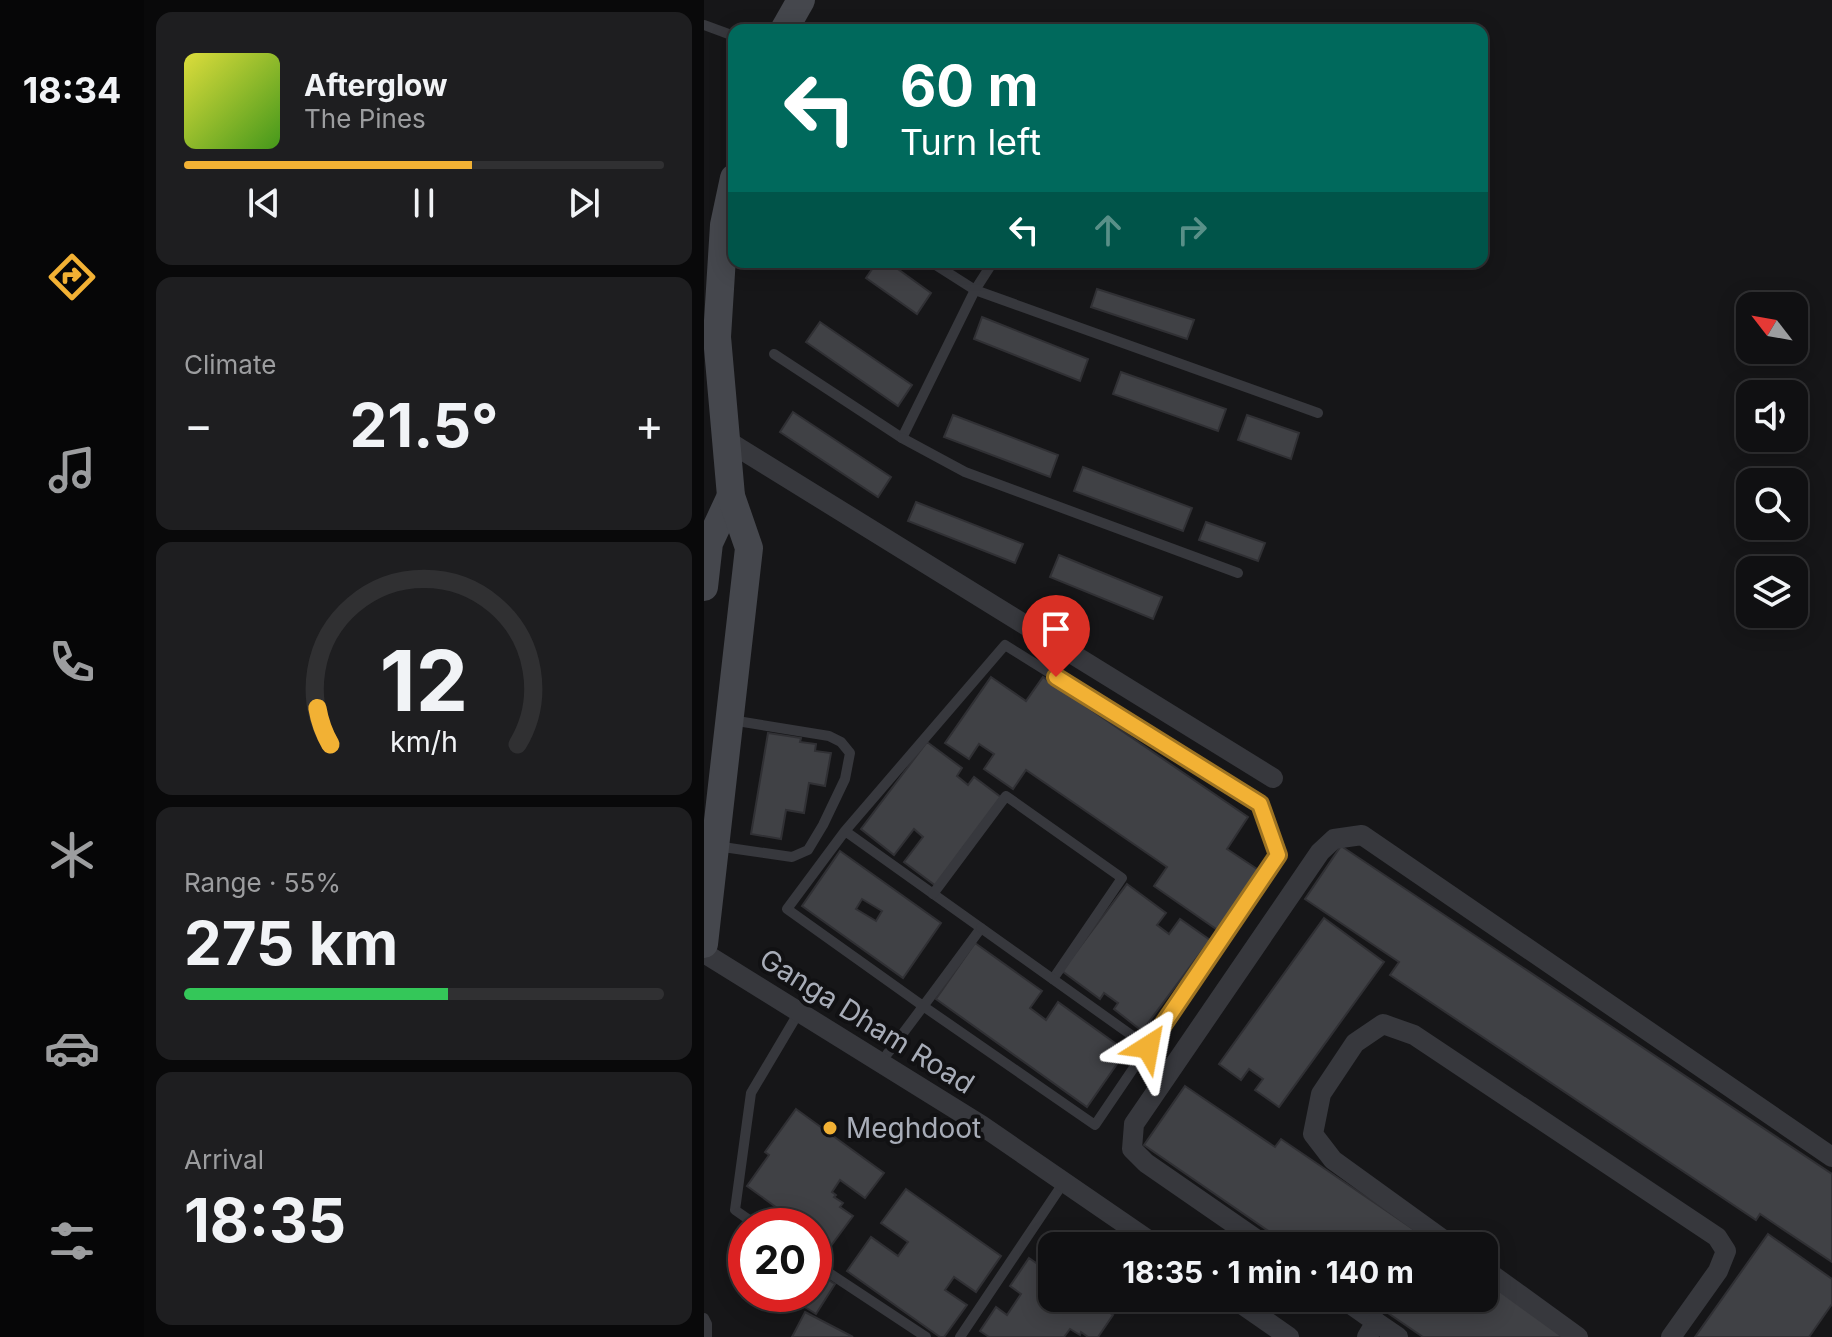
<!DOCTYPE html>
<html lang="en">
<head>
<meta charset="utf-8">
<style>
	body { margin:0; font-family:Inter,sans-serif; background:#1e1e20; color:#f1f3f6; height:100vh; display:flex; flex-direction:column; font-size:30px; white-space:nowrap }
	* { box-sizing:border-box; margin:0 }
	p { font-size:26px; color:#9c9d9f }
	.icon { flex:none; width:44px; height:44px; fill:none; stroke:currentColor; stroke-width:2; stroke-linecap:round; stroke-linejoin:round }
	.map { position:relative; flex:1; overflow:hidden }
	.sheet { display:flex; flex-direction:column; gap:12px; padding:12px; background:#09090a; width:560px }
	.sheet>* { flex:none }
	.banner { position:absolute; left:24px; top:24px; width:760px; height:244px; border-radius:16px; box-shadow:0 4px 20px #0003,0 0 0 2px #303032; background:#00695c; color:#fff; overflow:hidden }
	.needle { width:52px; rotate:301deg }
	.tools { position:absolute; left:1032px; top:292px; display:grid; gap:16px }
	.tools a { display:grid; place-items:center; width:72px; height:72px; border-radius:16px; background:#101012; box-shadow:0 4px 20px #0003,0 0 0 2px #303032; font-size:40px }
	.speed { position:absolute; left:24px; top:1208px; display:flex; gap:16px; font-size:40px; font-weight:700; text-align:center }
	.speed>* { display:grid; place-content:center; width:104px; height:104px; border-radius:50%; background:#101012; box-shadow:0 4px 20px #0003,0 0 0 2px #303032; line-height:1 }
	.speed .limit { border:12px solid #d22; background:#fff; color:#111 }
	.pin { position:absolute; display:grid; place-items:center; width:68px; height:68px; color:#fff; margin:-82px -34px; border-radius:50% 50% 50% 0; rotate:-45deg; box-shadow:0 0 8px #0007 }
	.pin .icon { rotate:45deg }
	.me { position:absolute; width:88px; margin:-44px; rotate:34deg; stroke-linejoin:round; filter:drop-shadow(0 0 6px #0008) }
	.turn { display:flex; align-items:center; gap:28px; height:168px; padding:0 40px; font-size:36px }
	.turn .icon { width:104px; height:104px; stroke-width:2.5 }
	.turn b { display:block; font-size:56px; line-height:68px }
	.lanes { display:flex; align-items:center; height:76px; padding:0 40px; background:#0003; justify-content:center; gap:40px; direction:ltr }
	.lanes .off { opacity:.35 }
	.big { font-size:60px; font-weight:700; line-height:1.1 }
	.sheet .widget { flex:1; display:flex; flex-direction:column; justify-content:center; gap:12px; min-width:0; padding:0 28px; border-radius:16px; background:#1e1e20 }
	.sheet .dial { align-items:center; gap:0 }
	.dial svg { height:208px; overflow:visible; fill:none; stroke:#303032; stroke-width:7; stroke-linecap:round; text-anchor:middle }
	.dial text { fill:#f1f3f6; stroke:none }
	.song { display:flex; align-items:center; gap:24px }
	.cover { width:96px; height:96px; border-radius:12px; background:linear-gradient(135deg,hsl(60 70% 55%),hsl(100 70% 35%)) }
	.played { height:8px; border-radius:4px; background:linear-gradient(90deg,#f2b134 60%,#303032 60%) }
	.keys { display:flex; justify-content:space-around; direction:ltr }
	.heat { display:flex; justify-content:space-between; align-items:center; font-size:44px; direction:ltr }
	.charge { height:12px; border-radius:6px; background:linear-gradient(90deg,#34c759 55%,#303032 0) }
	.trip { position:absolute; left:334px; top:1232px; width:460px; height:80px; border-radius:16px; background:#101012; box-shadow:0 4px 20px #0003,0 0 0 2px #303032; font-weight:700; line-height:80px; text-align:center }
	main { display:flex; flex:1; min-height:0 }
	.tab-bar { display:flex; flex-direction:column; width:144px; justify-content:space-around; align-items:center; background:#060607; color:#9c9d9f }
	.tab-bar .icon { width:56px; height:56px }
	.tab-bar .selected { color:#f2b134 }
	.tab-bar b { font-size:36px; color:#f1f3f6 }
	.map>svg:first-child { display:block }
	.building { fill:#404145; stroke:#303034; stroke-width:2; fill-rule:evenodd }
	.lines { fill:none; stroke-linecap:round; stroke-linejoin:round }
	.service { stroke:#37383d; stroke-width:10 }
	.minor { stroke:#37383d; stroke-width:20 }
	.secondary { stroke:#45474d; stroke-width:28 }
	.route-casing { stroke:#9d7322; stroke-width:20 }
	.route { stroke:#f2b134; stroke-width:14 }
	.poi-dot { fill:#f2b134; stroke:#111113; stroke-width:3 }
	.labels { text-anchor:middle; stroke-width:8; stroke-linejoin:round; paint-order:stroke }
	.street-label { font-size:28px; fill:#a8adb8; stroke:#111113 }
	.poi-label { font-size:28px; fill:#a8adb8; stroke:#111113; text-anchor:start }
</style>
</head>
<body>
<main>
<nav class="tab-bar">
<b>18:34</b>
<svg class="icon selected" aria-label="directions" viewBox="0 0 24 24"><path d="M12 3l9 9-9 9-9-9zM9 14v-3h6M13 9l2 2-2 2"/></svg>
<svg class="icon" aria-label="music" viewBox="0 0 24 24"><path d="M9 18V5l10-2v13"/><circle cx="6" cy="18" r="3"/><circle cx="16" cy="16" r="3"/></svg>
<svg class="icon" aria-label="phone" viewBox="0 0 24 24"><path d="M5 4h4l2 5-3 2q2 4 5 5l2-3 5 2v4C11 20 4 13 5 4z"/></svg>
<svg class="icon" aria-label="climate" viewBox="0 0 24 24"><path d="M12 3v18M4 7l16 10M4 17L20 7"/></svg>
<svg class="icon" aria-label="car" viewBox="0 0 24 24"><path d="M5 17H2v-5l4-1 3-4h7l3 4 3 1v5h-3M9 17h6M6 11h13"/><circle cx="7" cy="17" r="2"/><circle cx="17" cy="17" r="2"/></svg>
<svg class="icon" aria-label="filters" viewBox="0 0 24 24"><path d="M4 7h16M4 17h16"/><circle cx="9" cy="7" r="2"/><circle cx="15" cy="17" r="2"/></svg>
</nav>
<section class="sheet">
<div class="widget">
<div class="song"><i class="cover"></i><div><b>Afterglow</b><p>The Pines</p></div></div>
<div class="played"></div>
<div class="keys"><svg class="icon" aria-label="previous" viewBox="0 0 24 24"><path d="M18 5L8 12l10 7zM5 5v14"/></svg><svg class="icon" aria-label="pause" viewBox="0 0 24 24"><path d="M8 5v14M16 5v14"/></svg><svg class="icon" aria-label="next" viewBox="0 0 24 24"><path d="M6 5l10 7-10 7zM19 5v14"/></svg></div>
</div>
<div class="widget"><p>Climate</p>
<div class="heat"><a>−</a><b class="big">21.5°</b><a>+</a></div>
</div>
<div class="widget dial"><svg viewBox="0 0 100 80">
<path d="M14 69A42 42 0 1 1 86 69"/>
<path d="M14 69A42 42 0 0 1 9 55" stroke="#f2b134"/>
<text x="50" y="56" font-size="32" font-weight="700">12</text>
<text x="50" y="72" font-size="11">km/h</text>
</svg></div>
<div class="widget"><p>Range · 55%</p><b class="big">275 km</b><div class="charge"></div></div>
<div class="widget"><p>Arrival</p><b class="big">18:35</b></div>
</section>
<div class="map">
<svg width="1128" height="1337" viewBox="0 0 1128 1337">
	<rect width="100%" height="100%" fill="#161618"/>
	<g class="building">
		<polygon points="173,262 184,262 227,293 213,314 162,278"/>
		<polygon points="393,289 490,320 483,339 387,307"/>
		<polygon points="278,317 384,359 376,381 270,339"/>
		<polygon points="116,322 208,385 194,406 102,342"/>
		<polygon points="417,372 522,409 514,431 409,394"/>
		<polygon points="89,412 187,477 174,497 76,432"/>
		<polygon points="249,415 354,455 346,477 240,437"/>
		<polygon points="543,415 595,433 587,459 534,440"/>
		<polygon points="379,467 488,508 479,531 370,491"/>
		<polygon points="212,502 319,544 311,563 204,521"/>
		<polygon points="502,522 561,543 554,561 495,540"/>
		<polygon points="355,555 458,597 449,619 346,577"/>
		<polygon points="287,677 322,701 339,677 544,817 523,849 556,871 515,931 450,886 463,867 322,770 309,789 280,769 290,754 275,744 265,759 241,743"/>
		<polygon points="64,733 97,738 96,742 112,744 111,751 127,753 121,786 105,783 100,813 82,810 77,839 47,834"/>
		<polygon points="223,742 258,768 253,776 264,785 270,777 298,798 232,886 200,862 219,837 210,829 190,855 157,829"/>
		<polygon points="637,846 1128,1174 1128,1262 1056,1214 1052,1220 686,975 695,962 601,899"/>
		<path d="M136,851L237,923L199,978L98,906ZM158,899L178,911L172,921L152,909Z"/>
		<polygon points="423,884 462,913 453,925 465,934 476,919 506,940 438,1031 410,1009 414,1003 400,993 396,999 358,971"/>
		<polygon points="620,918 680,962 575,1107 551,1090 559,1079 545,1069 537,1080 515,1064"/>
		<polygon points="271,943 338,991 326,1008 342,1020 354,1002 422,1051 383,1107 232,999"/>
		<polygon points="481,1086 571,1147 577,1139 734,1246 586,1246 440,1145"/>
		<polygon points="92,1109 180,1173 161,1198 136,1180 128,1192 132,1195 130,1197 139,1203 136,1207 149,1216 126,1247 110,1235 110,1226 98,1226 43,1186 65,1155 61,1152"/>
		<polygon points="202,1189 297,1256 272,1292 250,1277 241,1290 263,1305 240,1337 236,1337 143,1271 167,1237 194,1256 204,1242 177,1223"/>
		<polygon points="1064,1234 1128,1279 1128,1304 1105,1337 991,1337"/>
		<polygon points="325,1258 348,1274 348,1298 384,1298 409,1315 394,1337 384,1337 377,1332 376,1335 366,1329 360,1337 285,1337 276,1331 292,1307 303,1315 317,1294 306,1286"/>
		<polygon points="110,1271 131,1284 112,1314 80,1294 110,1294"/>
		<polygon points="780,1278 866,1337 719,1337 662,1298 780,1298"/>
		<polygon points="101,1312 149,1337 88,1337"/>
	</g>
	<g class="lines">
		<g class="service">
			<polyline points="0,25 30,36"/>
			<polyline points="227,262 271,290 614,413"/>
			<polyline points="70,354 198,438 271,290 289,262"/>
			<polyline points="198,438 261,472 534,573"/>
			<path d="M141,831L83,909L219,1006L391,1125L574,855L556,804L301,645L141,831L277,928C244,973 211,1018 177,1062"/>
			<polyline points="12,846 88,857 104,850 119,825 141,779 146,753 137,742 125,736 27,720"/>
			<polyline points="229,894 302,796 418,878 349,979"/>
			<polyline points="277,928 444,1047"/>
			<polyline points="54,1226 31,1210 47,1093 95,1012"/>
			<polyline points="110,1263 222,1337"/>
			<polyline points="0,1318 3,1324 3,1337"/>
			<polyline points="256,1337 360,1182"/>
		</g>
		<g class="minor">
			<polyline points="22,440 569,778"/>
			<polyline points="0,953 277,1125 453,1246"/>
			<polyline points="562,1246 442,1163 428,1149 430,1124 616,852 630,839 658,835 1128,1157"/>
			<polyline points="748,1246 629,1160 609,1134 617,1094 651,1043 679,1024 710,1035 1013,1237 1022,1251 1014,1271 967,1337"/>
			<polyline points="780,1269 874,1337"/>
			<polyline points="529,1298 585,1337"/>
			<polyline points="638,1298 672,1322 663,1337"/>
			<polyline points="672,1322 694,1337"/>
		</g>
		<g class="secondary">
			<polyline points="80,30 97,0"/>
			<polyline points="0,587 5,543 27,496"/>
			<polyline points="0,944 45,548 27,496 13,337 20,225 30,178"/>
		</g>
	</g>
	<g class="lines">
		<g class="route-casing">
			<polyline id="route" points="352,677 556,804 574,855 444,1047"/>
		</g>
		<use href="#route" class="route"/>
	</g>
	<circle class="poi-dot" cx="126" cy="1128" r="8"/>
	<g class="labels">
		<g class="street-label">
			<text transform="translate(163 1021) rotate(32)" y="10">Ganga Dham Road</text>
		</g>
		<g class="poi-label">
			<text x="142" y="1138">Meghdoot</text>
		</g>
	</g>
</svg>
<div class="tools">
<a><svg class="needle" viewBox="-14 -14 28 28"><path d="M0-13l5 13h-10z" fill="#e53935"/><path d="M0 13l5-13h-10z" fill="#9c9d9f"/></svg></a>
<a><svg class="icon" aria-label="sound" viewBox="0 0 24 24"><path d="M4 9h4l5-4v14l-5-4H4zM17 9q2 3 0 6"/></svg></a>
<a><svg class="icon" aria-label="search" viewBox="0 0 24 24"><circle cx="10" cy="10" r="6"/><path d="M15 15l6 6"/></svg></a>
<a><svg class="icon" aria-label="layers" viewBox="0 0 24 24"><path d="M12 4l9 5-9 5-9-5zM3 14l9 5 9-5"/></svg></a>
</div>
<div class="speed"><div class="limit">20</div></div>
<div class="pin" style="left:352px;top:677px;background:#d93025"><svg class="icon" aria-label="arrive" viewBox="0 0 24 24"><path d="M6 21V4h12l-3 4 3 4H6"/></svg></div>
<svg class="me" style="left:444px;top:1047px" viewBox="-20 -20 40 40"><path d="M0-17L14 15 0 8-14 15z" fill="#f2b134" stroke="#fff" stroke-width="4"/></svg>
<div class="trip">18:35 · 1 min · 140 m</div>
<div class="banner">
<div class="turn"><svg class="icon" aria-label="left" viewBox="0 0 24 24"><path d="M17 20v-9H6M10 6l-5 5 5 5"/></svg><div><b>60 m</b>Turn left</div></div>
<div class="lanes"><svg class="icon" aria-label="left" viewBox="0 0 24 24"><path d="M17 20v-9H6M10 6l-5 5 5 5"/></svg><svg class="icon off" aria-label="ahead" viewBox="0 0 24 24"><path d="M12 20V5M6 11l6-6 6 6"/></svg><svg class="icon off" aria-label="right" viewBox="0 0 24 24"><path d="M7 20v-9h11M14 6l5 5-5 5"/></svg></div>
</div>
</div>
</main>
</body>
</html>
